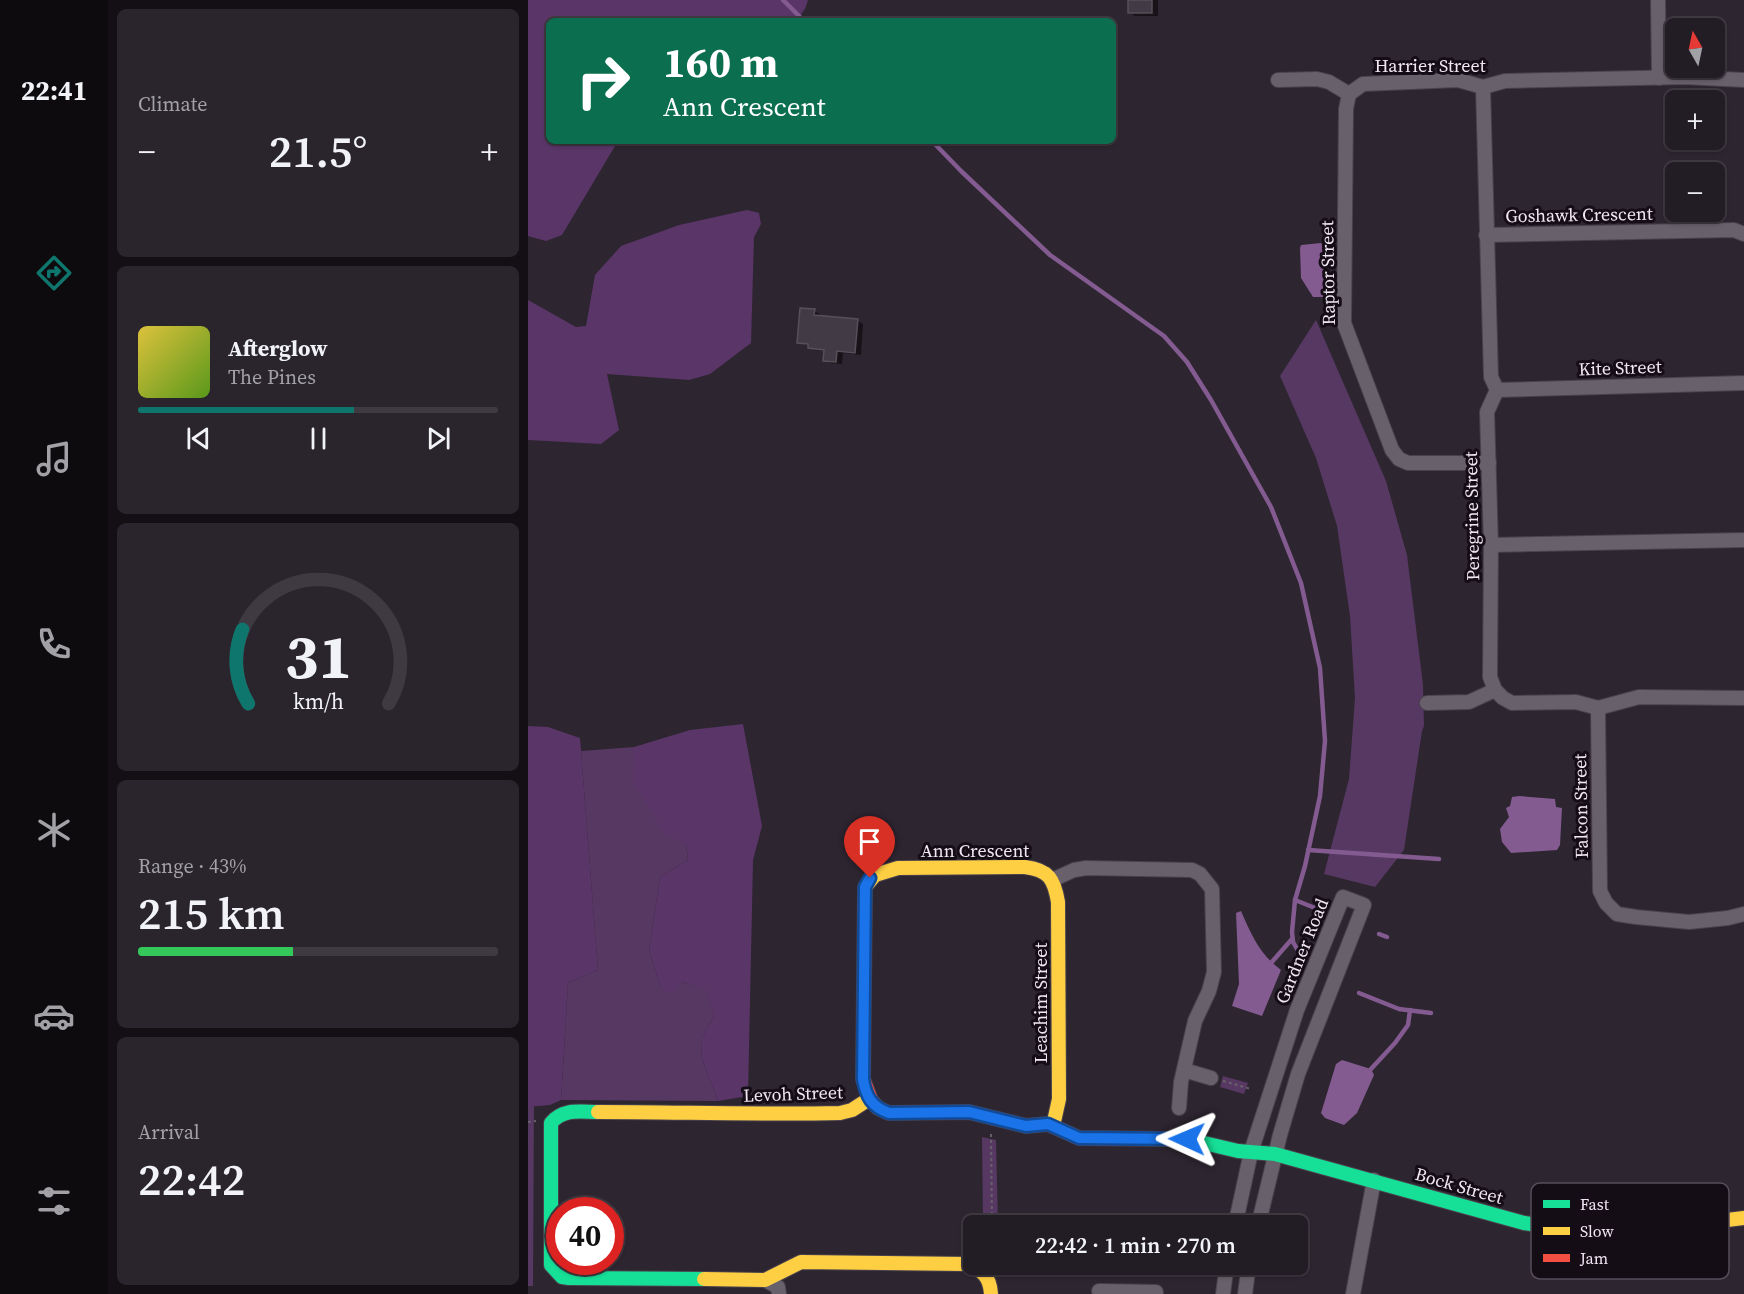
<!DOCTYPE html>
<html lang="en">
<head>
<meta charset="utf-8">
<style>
	body { margin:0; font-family:"Source Serif 4",serif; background:#2a252c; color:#f1f3f6; height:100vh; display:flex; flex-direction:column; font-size:22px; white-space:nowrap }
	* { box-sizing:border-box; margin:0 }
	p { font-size:20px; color:#a2a1a6 }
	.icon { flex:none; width:33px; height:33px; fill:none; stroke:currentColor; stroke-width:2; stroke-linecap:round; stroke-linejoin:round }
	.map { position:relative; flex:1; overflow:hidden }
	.panel { display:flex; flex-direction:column; gap:9px; padding:9px; background:#130f14; width:420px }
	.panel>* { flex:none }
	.banner { position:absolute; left:18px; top:18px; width:570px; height:126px; border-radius:9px; box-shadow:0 2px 4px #0004,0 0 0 2px #3f3a41; background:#0b6e4f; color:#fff; overflow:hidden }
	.needle { width:39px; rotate:351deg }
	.tools { position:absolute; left:1137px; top:18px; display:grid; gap:12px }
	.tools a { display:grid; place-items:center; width:60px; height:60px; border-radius:9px; background:#221c24; box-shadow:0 2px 4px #0004,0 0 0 2px #3f3a41; font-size:30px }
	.speed { position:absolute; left:18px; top:1197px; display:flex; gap:12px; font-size:30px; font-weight:700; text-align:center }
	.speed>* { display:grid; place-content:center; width:78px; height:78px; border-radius:50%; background:#221c24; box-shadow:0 2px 4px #0004,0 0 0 2px #3f3a41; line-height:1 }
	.speed .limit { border:9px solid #d22; background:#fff; color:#111 }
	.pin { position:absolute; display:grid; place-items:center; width:51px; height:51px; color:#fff; margin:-62px -26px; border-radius:50% 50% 50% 0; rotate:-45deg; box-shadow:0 0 6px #0007 }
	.pin .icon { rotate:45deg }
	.me { position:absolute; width:66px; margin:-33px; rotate:271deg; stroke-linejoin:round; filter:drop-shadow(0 0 4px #0008) }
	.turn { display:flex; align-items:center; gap:21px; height:126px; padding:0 18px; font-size:27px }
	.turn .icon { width:78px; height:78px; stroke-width:2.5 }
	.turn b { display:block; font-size:42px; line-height:51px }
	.big { font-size:45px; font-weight:600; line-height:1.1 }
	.panel .widget { flex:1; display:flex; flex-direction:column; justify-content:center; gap:9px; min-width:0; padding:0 21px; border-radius:9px; background:#2a252c }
	.panel .dial { align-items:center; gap:0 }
	.dial svg { height:156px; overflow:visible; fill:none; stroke:#3f3a41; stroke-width:7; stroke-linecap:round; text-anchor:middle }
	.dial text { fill:#f1f3f6; stroke:none }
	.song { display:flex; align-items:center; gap:18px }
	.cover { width:72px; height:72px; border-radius:9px; background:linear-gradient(135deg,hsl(50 70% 55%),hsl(90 70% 35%)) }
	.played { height:6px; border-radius:3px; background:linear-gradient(90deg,#0f766e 60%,#3f3a41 60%) }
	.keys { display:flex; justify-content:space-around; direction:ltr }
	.heat { display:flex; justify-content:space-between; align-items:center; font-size:33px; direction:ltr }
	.charge { height:9px; border-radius:4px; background:linear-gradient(90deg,#34c759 43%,#3f3a41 0) }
	.trip { position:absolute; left:435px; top:1215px; width:345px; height:60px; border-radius:9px; background:#221c24; box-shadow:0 2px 4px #0004,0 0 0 2px #3f3a41; font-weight:600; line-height:60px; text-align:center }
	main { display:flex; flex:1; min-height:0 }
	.tabs { display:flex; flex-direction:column; width:108px; justify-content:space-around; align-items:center; background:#0e0b0e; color:#a2a1a6 }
	.tabs .icon { width:42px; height:42px }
	.tabs .on { color:#0f766e }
	.tabs b { font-size:27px; color:#f1f3f6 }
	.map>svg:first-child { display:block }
	.green { fill:#573862 }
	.forest { fill:#5a3568 }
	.water { fill:#835b91 }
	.shadow { fill:#0007 }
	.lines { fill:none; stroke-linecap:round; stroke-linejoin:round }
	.stream { stroke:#835b91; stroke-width:4.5 }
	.building { fill:#423b45; stroke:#57505a; stroke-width:1.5 }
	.street-casing { stroke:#49424c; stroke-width:16 }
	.fast-casing { stroke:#49424c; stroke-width:16 }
	.slow-casing { stroke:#49424c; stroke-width:16 }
	.jam-casing { stroke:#49424c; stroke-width:16 }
	.path { stroke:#68616c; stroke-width:2; stroke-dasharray:3 3; stroke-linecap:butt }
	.street { stroke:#68616b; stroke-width:14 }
	.fast { stroke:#16e098; stroke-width:14 }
	.slow { stroke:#ffcf43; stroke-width:14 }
	.jam { stroke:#f24e42; stroke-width:14 }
	.route-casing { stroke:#114b97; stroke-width:15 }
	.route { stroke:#1a73e8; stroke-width:10 }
	.labels { text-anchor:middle; stroke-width:6; stroke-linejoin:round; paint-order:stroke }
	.street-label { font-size:18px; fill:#f0e6f4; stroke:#140d16 }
	.key { fill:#140d16; stroke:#564e59; stroke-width:1.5 }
	.key-label { font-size:16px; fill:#f0e6f4 }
</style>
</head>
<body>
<main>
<nav class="tabs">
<b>22:41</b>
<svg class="icon on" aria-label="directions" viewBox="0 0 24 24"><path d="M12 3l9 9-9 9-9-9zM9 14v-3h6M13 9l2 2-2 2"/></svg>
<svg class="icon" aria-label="music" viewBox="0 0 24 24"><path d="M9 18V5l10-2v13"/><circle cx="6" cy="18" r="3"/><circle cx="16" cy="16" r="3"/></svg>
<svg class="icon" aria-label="phone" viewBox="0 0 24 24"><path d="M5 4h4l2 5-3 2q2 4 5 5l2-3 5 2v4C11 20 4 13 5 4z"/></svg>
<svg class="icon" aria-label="climate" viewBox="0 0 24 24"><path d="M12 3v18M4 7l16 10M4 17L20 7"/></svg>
<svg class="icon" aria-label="car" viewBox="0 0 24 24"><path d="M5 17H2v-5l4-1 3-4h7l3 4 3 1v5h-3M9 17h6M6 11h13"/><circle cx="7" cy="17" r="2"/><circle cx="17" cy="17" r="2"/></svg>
<svg class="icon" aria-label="filters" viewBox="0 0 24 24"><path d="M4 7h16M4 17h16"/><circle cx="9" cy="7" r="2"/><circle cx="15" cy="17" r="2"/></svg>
</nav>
<section class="panel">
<div class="widget"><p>Climate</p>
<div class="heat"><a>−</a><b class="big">21.5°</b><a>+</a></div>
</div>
<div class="widget">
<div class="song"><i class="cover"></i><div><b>Afterglow</b><p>The Pines</p></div></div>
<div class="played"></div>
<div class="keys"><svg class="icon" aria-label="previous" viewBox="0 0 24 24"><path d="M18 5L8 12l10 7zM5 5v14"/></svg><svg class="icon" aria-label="pause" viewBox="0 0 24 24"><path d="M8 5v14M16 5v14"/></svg><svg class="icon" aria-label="next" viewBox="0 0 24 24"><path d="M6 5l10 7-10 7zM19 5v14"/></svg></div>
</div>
<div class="widget dial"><svg viewBox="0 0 100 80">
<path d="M14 69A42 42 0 1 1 86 69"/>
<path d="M14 69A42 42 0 0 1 11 31" stroke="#0f766e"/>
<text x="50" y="56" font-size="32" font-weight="700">31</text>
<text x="50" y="72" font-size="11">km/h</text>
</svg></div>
<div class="widget"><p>Range · 43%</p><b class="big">215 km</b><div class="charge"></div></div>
<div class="widget"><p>Arrival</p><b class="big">22:42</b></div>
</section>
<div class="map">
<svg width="1216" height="1294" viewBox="0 0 1216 1294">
	<rect width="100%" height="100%" fill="#2d2530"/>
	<g class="green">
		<polygon points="788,320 858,481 879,555 895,685 896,726 894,731 876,850 847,887 796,874 821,779 827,698 822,616 809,526 788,458 752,376"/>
		<polygon points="106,747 106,781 158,843 160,860 132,877 121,950 133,989 153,982 177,988 186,1016 173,1039 174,1059 190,1101 33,1100 40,983 70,970 53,751"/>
		<polygon points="695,1076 720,1083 716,1094 692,1087"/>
		<polygon points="0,1093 6,1093 5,1286 0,1286"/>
		<polygon points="454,1137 468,1140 470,1225 455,1225"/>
	</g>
	<g class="forest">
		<polygon points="0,0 280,0 277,9 268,21 21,21 21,141 90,141 34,235 18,241 0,236"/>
		<polygon points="219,210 231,213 233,224 226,237 223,343 182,374 161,380 79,374 91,430 73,444 0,440 0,300 48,327 58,326 67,275 93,246 151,225"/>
		<polygon points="215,724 234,826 225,860 220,1096 190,1101 174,1059 173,1039 186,1016 177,989 154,982 145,994 133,989 121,950 132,877 160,860 158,843 137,835 105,781 106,747 162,730"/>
		<polygon points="0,726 20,727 52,738 70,970 40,983 33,1100 22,1105 0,1107"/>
	</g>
	<g class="water">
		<polygon points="793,243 796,247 797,293 795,297 785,297 773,278 772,248 773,245"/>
		<polygon points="991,796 1027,799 1028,807 1034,808 1032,845 1029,850 983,853 974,842 972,829 981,817 978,808 982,806 984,797"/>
		<path d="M713,911C723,934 732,955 753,970L734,1016L704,1006L711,984L708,913Z"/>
		<polygon points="814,1060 843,1069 846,1075 829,1113 816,1125 797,1118 793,1113 808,1064"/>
	</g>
	<g class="shadow">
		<polygon points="602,0 630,0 630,16 607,16 602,13"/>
		<polygon points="286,311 292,314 292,317 330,321 335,324 333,355 315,353 314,364 302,363 296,360 297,351 287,350 282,346 270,342"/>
	</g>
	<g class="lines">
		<g class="stream">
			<polyline points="255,0 276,21"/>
			<polyline points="404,141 433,171 522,255 636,336 659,362 683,400 743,507 773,583 792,668 797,741 792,796 777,866 767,900 764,932 765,942 769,949"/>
			<polyline points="780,850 911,859"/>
			<polyline points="767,900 787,908"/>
			<polyline points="851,934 859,937"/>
			<polyline points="743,963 764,939"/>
			<polyline points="831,993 871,1009 903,1013"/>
			<polyline points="843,1069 867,1043 880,1025 882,1010"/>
		</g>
	</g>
	<g class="building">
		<rect x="600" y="0" width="24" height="13"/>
		<polygon points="272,308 287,309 286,315 330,319 327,353 309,351 308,362 295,361 296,350 280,348 280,344 269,343"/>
	</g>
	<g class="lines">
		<g class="street-casing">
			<g id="street">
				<polyline points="1130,0 1131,78"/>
				<polyline points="750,80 789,79 801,82 821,94"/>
				<polyline points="955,87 963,377 969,390 959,412 963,545 962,677 967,690 975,698 984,703 1048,702 1070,708 1111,697 1216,698"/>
				<polyline points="821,94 818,109 816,323 864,450 871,459 880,463 961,463"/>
				<polyline points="821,94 835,84 930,80 955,87 977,81 1157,77 1216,80"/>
				<polyline points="958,235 1206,230 1216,234"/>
				<polyline points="969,390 1216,383"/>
				<polyline points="963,545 1216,540"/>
				<polyline points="899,703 941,702 967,690"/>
				<polyline points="1070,708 1072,891 1078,903 1089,914 1108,917 1161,922 1200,918 1216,914"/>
				<polyline points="524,880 546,870 558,868 664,870 672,874 684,889 686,972 681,991 667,1021 653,1082 651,1108"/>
				<polyline points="656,1070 683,1078"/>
				<polyline points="707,1226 723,1152 769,1010 815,897 836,905 770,1074 752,1135 730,1226"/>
				<polyline points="237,1280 250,1287 251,1294"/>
				<polyline points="571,1291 628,1292"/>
				<polyline points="695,1294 699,1264"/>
				<polyline points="717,1294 721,1264"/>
				<polyline points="825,1294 846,1180"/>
			</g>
		</g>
		<g class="fast-casing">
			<g id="fast">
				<path d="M70,1112C52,1112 35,1108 23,1123V1265L34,1277L41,1278L176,1279"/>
				<polyline points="640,1139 659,1139 710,1151 747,1154 996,1223 1015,1226"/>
			</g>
		</g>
		<g class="slow-casing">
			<g id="slow">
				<path d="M337,891V887L347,875L370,868L497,867C521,870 526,879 530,902L531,1099L525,1126"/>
				<path d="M70,1112C151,1112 231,1115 312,1113L324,1110L341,1099"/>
				<polyline points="1015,1226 1030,1229 1060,1225 1158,1225 1216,1218"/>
				<path d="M176,1279L237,1280L273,1262L438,1264C454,1270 462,1276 463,1294"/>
			</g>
		</g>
		<g class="jam-casing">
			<polyline id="jam" points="337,891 335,1079 343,1100 350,1108 361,1113 441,1112 498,1126 520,1124 551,1138 640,1139"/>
		</g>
		<g class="path">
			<polyline points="695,1081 723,1089"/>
			<polyline points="0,1122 8,1121"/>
			<polyline points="463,1134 464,1226"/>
		</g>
		<use href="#street" class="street"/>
		<use href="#fast" class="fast"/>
		<use href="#slow" class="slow"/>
		<use href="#jam" class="jam"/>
	</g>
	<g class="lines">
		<g class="route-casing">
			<path id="route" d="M342,878L337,887L335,1079C338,1097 344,1107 361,1113L441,1112L498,1126L520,1124L551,1138L659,1139"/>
		</g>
		<use href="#route" class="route"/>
	</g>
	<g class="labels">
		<g class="street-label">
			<text x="902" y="72">Harrier Street</text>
			<text transform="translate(1051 215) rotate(-1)" y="6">Goshawk Crescent</text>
			<text transform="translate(800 273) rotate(-91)" y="6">Raptor Street</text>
			<text transform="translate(1092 368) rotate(-2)" y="6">Kite Street</text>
			<text transform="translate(944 516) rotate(-91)" y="6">Peregrine Street</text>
			<text transform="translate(1053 806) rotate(-91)" y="6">Falcon Street</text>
			<text x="447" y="857">Ann Crescent</text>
			<text transform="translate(774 951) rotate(-68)" y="6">Gardner Road</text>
			<text transform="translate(513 1003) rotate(-90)" y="6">Leachim Street</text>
			<text transform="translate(265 1094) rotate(-2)" y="6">Levoh Street</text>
			<text transform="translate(931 1186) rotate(16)" y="6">Bock Street</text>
		</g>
	</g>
	<rect x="1003" y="1183" width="198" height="96" rx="9" class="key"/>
	<rect x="1015" y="1200" width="27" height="8" fill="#16e098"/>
	<rect x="1015" y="1227" width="27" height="8" fill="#ffcf43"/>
	<rect x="1015" y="1254" width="27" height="8" fill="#f24e42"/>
	<g class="key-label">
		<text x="1052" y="1210">Fast</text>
		<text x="1052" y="1237">Slow</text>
		<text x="1052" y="1264">Jam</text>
	</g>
</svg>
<div class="tools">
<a><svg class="needle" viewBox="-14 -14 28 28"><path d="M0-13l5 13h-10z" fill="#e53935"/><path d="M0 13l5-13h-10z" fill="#a2a1a6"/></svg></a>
<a>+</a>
<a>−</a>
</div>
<div class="speed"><div class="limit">40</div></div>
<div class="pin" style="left:342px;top:878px;background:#d93025"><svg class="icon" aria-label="arrive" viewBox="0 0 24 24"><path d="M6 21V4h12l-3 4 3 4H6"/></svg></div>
<svg class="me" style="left:659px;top:1139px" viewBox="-20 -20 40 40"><path d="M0-17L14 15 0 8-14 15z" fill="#1a73e8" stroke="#fff" stroke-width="4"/></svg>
<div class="trip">22:42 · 1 min · 270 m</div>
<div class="banner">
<div class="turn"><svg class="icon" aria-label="right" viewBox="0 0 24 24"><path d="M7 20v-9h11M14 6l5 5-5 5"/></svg><div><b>160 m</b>Ann Crescent</div></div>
</div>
</div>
</main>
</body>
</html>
